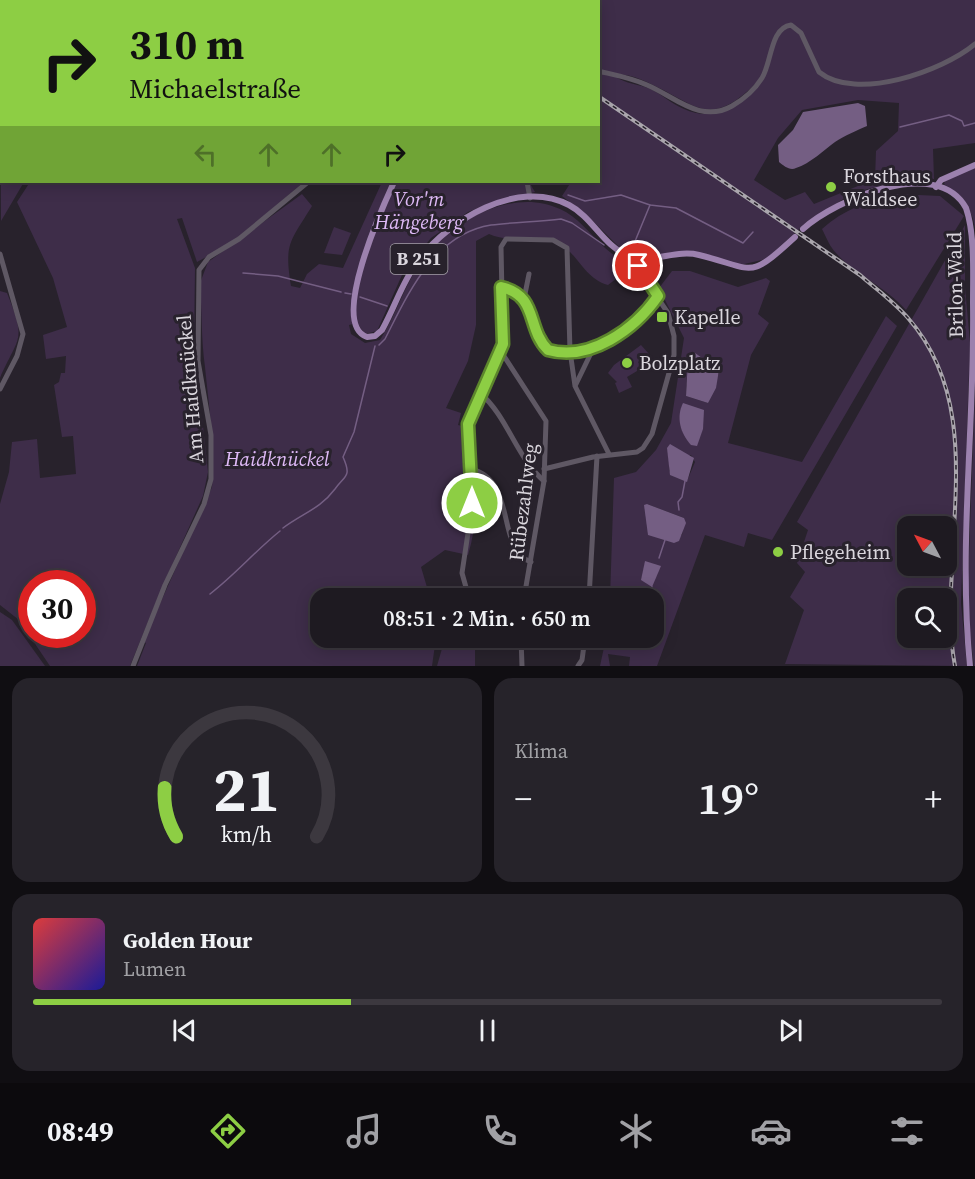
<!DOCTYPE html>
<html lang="de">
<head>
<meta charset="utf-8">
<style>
	body { margin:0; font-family:"Source Serif 4",serif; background:#26232a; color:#f1f3f6; height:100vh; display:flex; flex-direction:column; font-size:22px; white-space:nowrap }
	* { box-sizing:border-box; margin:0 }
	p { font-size:20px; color:#a1a1a5 }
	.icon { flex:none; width:33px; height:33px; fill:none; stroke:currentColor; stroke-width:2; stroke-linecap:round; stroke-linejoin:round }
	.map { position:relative; height:666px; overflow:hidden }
	.details { display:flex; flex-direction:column; gap:12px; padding:12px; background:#100e12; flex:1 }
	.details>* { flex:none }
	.banner { position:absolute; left:0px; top:0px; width:600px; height:183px; box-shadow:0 3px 15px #0003,0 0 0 2px #3c383f; background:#8dce44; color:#111; overflow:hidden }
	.needle { width:39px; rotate:311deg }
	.controls { position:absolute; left:897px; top:516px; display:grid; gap:12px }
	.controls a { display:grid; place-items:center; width:60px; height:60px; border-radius:12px; background:#1e1a21; box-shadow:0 3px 15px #0003,0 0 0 2px #3c383f; font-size:30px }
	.speed { position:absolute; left:18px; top:570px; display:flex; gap:12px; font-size:30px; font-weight:700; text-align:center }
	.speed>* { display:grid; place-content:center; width:78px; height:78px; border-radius:50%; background:#1e1a21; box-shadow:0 3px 15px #0003,0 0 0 2px #3c383f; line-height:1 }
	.speed .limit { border:9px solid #d22; background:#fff; color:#111 }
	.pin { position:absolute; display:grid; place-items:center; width:51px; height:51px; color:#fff; margin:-26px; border:3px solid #fff; border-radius:50%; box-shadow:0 2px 6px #0007 }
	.me { position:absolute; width:66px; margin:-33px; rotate:0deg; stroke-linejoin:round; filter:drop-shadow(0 0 4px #0008) }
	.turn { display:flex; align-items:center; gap:21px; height:126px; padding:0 30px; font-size:27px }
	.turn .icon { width:78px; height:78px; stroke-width:2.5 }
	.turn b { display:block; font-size:42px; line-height:51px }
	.lanes { display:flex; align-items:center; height:57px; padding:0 30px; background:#0003; justify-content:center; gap:30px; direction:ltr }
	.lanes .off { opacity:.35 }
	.big { font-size:45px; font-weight:600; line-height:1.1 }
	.details .tile { flex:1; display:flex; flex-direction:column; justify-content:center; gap:9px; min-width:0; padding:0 21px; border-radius:18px; background:#26232a }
	.details .dial { align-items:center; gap:0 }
	.dial svg { height:156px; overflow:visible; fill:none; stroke:#3c383f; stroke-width:7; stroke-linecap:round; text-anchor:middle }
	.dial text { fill:#f1f3f6; stroke:none }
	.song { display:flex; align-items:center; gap:18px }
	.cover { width:72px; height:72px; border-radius:9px; background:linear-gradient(135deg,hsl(0 70% 55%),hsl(240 70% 35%)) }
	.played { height:6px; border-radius:3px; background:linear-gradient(90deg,#8dce44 35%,#3c383f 35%) }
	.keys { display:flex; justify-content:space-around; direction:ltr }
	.heat { display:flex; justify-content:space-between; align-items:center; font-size:33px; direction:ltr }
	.details .tiles { flex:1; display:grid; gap:12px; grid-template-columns:1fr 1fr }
	.tile:last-child { grid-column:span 2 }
	.trip { position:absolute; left:310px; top:588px; width:354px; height:60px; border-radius:18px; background:#1e1a21; box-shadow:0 3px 15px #0003,0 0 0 2px #3c383f; font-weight:600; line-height:60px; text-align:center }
	.menu { display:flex; height:96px; justify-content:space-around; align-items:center; background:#0c0a0d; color:#a1a1a5 }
	.menu .icon { width:42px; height:42px }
	.menu .current { color:#8dce44 }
	.menu b { font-size:27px; color:#f1f3f6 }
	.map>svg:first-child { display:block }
	.green { fill:#3e2d49; fill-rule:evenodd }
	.water { fill:#745e83 }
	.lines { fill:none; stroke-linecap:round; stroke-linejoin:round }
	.stream { stroke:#745e83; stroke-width:1.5 }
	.minor { stroke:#5f5864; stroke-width:5 }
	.major { stroke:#9c81ae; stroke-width:6 }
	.rail-casing { stroke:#aaa6ad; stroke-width:4 }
	.rail { stroke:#28222c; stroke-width:1.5; stroke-dasharray:4.5; stroke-linecap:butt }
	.route-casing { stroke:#5c862c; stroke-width:15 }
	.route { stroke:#8dce44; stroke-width:10 }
	.poi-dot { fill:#8dce44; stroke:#28222c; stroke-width:2 }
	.labels { text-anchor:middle; stroke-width:6; stroke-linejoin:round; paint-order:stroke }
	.shield { fill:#28222c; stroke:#a5a0a8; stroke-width:1.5 }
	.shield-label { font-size:18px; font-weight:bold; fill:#dad6dd }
	.poi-label { font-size:20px; fill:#dad6dd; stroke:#28222c; text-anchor:start }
	.park-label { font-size:20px; font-style:italic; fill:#dfbaf7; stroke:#28222c }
	.street-label { font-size:20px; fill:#dad6dd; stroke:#28222c }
</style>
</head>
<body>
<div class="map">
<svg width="975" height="666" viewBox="0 0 975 666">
	<rect width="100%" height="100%" fill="#28222c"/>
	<g class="green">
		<path d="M574,0H975V143L933,149L934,179L894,182L853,193L807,222L766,259L740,265L701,256L629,253L621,249L589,217L562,196L571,182H598V2ZM610,73C618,74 629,75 637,78C697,101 706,136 762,77C745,103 716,124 684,109C671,104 661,93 648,88C633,83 622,83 610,73ZM858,100L899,103L898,131L876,151L875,179L814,204L805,192L785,200L754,180L778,138L802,110Z"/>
		<polygon points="0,10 2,182 24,182 1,221"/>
		<path d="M975,166V228C972,206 960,198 944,184L945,181Z"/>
		<path d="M30,182H304L230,244L197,262L182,218L177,219L195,268L194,344L208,472L203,496L161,590L130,666H50L19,620L0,605V504L9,472L12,442L37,439L40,478L76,474L73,436L62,437L54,385L59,382L61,373H65L66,356L46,359L43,335L67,327L53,278L17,202ZM32,584H82V634H32Z"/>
		<path d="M382,182H529L535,192L488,204L468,212L431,238L402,275L377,331L365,334L357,323L349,325L351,334L365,343L380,340C398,312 406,278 429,252C459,217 516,188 560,209C578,217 588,232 602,245C610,254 623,259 629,269L608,285C583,278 578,252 558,244C537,234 511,244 489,234L476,241V325L468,361L446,408L461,413L458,425L471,428C476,471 481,513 468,555L445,550L421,567L429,594L444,598H321V638H436L432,666H137L146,643L143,642L212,487C215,445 209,408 205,367C201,339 202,311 200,283L208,262L302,194L312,206C290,242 284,243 291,286L300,288L307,274L319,264L343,268Z"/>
		<path d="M897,194L940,196L964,216L906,310C885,286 856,276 836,253C830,247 826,237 822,229C843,210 869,200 897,194Z"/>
		<path d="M965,225V287L970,343L961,603L967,666L785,664L804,610L790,597L805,572L797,563L808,530L797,522ZM908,526H946V566H908ZM908,598H946V638H908Z"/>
		<polygon points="334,227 351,233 342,255 324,253"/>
		<path d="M672,271H690L738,287L766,278L770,281L758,314L769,323L751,355L728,443L802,462L886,316L897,326L772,540L748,533L744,547L705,535L657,666H629L630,657L608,654L610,666H600L606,638H630L635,641L636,638H654V598L622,595V598H610L614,478L636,472L656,450L671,423L684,338L659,288ZM688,359L719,373L708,403L686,396ZM691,455L695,462L687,481L669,471V462ZM647,504L684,518L682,535L660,538Z"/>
		<path d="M0,291L7,293C27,342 19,335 0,378Z"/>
		<polygon points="641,345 649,354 638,362 642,368 627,377 632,387 619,393 615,383 617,382 608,373 614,365"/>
		<polygon points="975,391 975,666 974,666 967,609"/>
		<polygon points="0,612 12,620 45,666 0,666"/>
		<polygon points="445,638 475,638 475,666 437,666"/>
	</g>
	<g class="water">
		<path d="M858,103L865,106L867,126C858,130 844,136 835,142C825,149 810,164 796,168C790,171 784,166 779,162L778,145L793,130L803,112Z"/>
		<polygon points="695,353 719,370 716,388 708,403 686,396 688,359 690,354"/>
		<path d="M683,403L704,410L703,429L697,446L691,445C680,433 676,417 683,403Z"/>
		<polygon points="670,444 694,458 687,482 670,475 667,448"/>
		<polygon points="647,504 684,518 686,523 679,541 674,543 648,535 644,505"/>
		<polygon points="645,561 661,566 652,587 641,580"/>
	</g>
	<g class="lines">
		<g class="stream">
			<polyline points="900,127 949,115 962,121 964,126 975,123"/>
			<polyline points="568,195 585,201 621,195 650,205 676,208 743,243 753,232"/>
			<polyline points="631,251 650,205"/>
			<polyline points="243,273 278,276 341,292"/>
			<polyline points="345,293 351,294"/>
			<polyline points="360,297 387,306"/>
			<path d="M379,345L385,339C408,294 434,234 491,225C514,222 538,222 561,219L572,223L604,245"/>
			<polyline points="679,510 678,502 682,497 685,481"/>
			<path d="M283,528C303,513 320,509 335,489C345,475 352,477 343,457L354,432L375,346"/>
			<polyline points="659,558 665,540"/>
			<path d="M210,594C236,574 255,551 280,531"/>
			<polyline points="648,598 652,587"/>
		</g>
		<g class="minor">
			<polyline points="208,0 212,2"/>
			<path d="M598,71C615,75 632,78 647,85C674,96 700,124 732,106C744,99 755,89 762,78C772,62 770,28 791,25L801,33L819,72C856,102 943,71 975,44"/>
			<polyline points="527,182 530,198"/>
			<polyline points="0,254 23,334 17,356 0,389"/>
			<path d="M501,287C539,296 526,328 547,350L593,349"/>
			<polyline points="524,299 529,274"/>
			<polyline points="500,350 546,421 544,481 524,598"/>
			<polyline points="576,384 593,349 642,317 658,296"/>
			<path d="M480,393C508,417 516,457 544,481"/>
			<path d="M471,469C518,481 495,549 531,562"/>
			<polyline points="544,469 593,457 637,452 643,448 652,434 674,355 674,336 668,313 640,272 636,258"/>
			<polyline points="469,598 462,573 471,513 468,427 473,408 503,344 501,247 506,239 553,240 567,248 570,351 575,386 609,454"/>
			<polyline points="589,598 597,456"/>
			<polyline points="521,638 522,666"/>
			<polyline points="133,666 165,585 204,504 211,479 211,435 198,361 199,270 209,257 239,239 308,182"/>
			<polyline points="578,666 582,660 585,638"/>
		</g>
		<g class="major">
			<polyline points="337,0 337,2"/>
			<polyline points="395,2 398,0"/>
			<path d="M394,182C383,206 329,324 367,337L375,336L382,330C395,307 402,282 418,261C448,220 518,178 569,205C592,217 604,246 627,255C650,265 675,249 699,255C756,269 747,281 795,237"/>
			<polyline points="936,187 941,180 975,165"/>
			<path d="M803,229C835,200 937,155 966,208C975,234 973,274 973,303C975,424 958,546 970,666"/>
		</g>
		<g class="rail-casing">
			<path id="rail" d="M598,96L860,275C876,289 894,302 908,318C971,390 955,483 952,571C950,603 949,634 955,666"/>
		</g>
		<use href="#rail" class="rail"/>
	</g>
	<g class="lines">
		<g class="route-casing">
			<path id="route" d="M472,503L468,424L503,344L501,287C539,296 526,328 548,350C590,362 635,329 658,296L638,266"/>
		</g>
		<use href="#route" class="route"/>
	</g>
	<g class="poi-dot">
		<circle cx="831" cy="187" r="6"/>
		<rect x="656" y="311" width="12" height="12" rx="3"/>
		<circle cx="627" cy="363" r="6"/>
		<circle cx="778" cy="552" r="6"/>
	</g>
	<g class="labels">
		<rect class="shield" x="390.5" y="244" width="57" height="30" rx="4.5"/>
		<g class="shield-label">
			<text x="419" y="265">B 251</text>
		</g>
		<g class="poi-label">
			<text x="843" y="183">Forsthaus<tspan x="843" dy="23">Waldsee</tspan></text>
			<text x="674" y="324">Kapelle</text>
			<text x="639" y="370">Bolzplatz</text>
			<text x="790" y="559">Pflegeheim</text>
		</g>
		<g class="park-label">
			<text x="419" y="206">Vor'm<tspan x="419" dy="23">Hängeberg</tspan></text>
			<text x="277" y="466">Haidknückel</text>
		</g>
		<g class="street-label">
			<text transform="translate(955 285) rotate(-91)" y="7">Brilon-Wald</text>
			<text transform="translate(190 389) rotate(-95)" y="7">Am Haidknückel</text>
			<text transform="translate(523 502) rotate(-83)" y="7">Rübezahlweg</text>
		</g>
	</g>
</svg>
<div class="controls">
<a><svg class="needle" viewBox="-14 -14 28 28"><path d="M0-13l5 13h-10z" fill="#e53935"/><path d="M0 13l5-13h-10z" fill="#a1a1a5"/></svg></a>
<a><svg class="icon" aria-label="search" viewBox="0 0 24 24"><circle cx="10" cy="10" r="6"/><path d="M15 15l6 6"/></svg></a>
</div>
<div class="speed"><div class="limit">30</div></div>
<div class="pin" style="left:638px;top:266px;background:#d93025"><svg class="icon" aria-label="arrive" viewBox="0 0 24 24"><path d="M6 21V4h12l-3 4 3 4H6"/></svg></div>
<svg class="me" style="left:472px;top:503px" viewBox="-20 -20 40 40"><circle r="17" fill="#8dce44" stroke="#fff" stroke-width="3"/><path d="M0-11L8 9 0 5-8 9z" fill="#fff"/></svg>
<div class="trip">08:51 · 2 Min. · 650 m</div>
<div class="banner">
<div class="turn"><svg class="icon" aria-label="right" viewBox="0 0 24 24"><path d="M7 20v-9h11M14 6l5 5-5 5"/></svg><div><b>310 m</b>Michaelstraße</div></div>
<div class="lanes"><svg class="icon off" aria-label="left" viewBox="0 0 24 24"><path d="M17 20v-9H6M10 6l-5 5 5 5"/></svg><svg class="icon off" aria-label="ahead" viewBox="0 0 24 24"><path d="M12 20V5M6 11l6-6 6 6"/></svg><svg class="icon off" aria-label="ahead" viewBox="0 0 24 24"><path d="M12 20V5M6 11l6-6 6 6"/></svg><svg class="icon" aria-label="right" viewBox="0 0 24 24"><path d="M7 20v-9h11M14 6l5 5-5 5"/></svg></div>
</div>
</div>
<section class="details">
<div class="tiles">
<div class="tile dial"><svg viewBox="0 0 100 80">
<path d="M14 69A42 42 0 1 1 86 69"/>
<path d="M14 69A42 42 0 0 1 8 44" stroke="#8dce44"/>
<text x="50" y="56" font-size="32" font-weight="700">21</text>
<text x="50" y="72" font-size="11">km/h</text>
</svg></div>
<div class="tile"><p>Klima</p>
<div class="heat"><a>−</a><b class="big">19°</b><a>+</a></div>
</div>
<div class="tile">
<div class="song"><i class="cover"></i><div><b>Golden Hour</b><p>Lumen</p></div></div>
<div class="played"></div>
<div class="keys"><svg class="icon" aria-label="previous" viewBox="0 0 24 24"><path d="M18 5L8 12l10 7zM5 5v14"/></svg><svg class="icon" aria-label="pause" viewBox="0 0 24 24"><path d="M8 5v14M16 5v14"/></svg><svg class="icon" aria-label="next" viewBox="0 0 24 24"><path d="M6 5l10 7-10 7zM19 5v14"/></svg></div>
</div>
</div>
</section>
<nav class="menu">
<b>08:49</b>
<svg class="icon current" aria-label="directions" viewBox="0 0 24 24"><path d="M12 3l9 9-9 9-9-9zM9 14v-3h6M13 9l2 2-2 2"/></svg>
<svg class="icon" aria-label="music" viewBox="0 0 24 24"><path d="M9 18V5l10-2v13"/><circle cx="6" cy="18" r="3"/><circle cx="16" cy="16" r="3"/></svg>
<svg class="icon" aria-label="phone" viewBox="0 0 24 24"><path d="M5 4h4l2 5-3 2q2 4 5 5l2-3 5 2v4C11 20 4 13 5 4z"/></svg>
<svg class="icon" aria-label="climate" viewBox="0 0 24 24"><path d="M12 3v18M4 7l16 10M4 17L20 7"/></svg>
<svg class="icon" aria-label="car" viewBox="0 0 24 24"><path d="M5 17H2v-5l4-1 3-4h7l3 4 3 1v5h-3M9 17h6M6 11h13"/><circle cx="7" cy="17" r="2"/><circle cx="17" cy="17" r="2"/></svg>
<svg class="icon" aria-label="filters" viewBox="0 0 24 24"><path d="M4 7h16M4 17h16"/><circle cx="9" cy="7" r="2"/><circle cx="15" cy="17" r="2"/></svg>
</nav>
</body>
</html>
